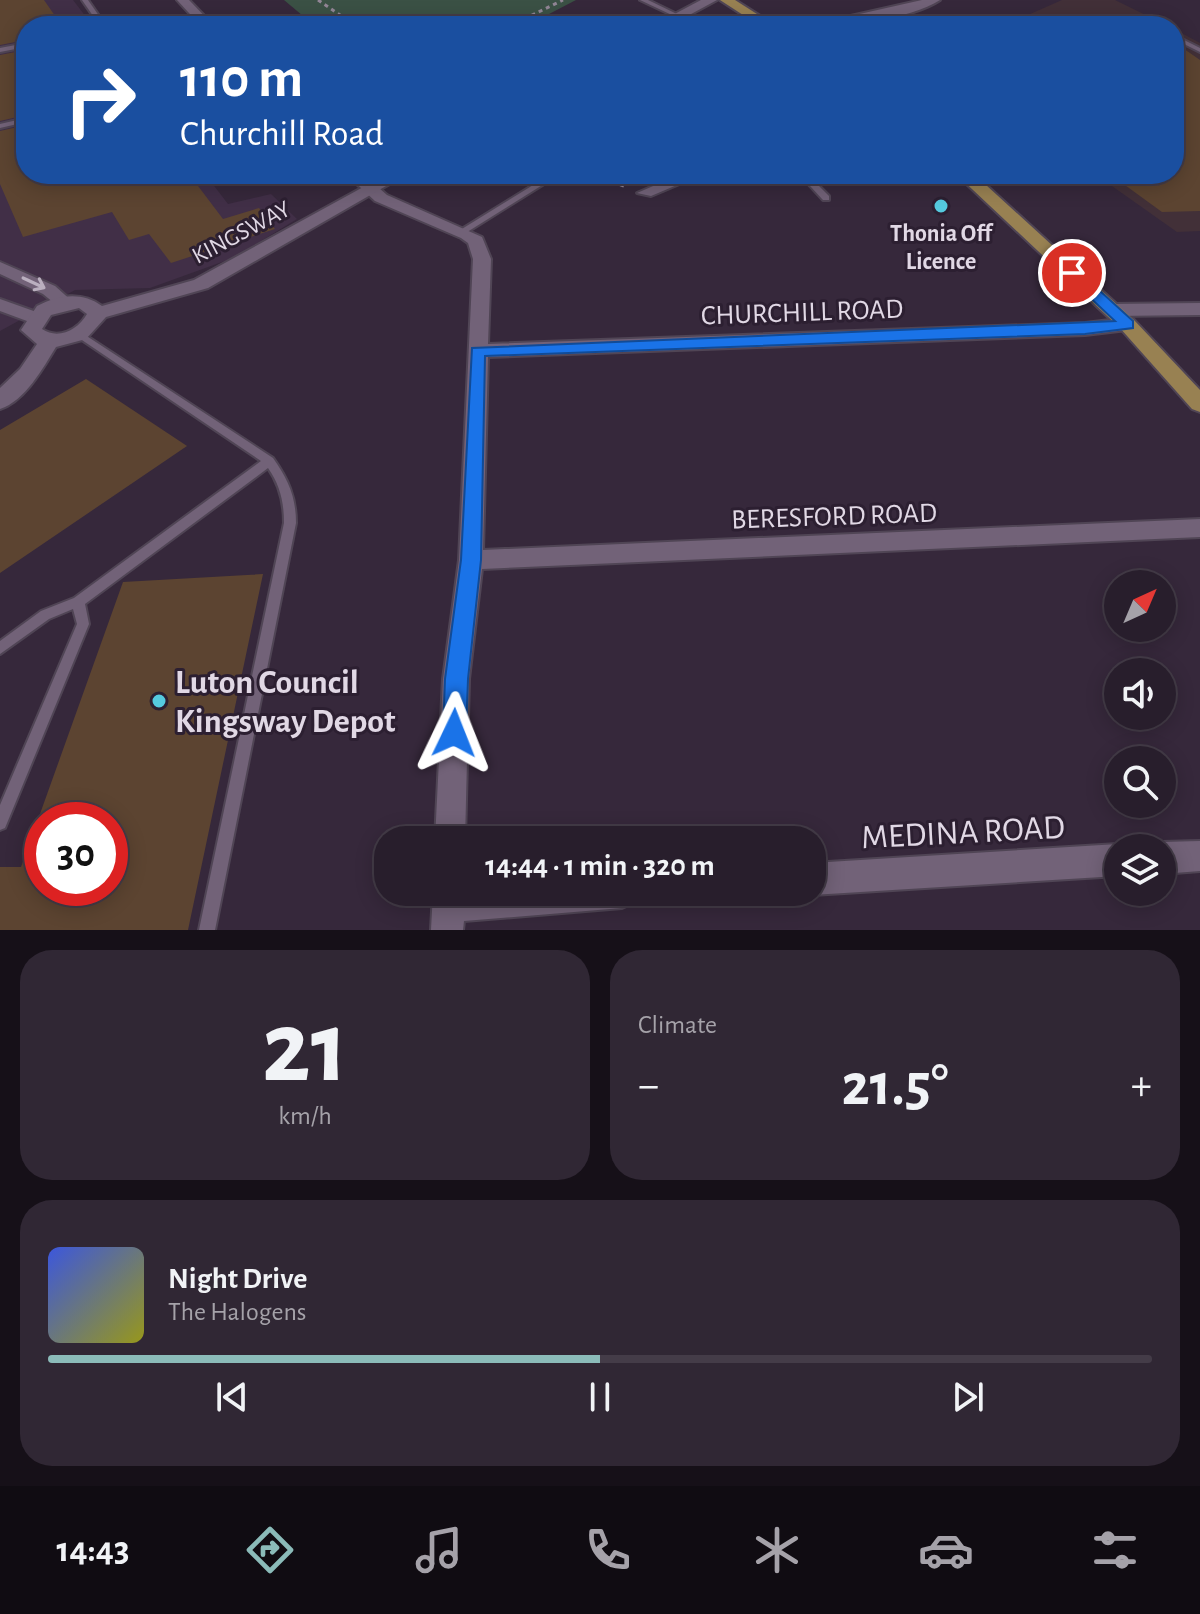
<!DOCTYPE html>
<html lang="en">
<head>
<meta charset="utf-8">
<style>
	body { margin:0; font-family:"Alegreya Sans",sans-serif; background:#302734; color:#f1f3f6; height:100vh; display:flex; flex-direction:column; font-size:30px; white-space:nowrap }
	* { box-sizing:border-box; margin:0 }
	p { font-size:26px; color:#a5a2a9 }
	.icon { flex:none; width:44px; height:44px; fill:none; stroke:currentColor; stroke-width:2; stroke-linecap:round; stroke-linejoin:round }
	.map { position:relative; height:930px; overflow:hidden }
	.sheet { display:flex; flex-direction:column; gap:20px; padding:20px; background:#161018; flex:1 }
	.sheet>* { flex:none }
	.hud { position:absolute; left:16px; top:16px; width:1168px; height:168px; border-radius:32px; box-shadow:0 4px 20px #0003,0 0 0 2px #443c48; background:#1a4fa0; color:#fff; overflow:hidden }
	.needle { width:52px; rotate:44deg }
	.controls { position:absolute; left:1104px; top:570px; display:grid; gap:16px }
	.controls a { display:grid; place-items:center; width:72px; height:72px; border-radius:50%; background:#281e2c; box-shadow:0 4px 20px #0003,0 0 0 2px #443c48; font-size:40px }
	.speed { position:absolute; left:24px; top:802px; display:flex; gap:16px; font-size:40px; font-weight:700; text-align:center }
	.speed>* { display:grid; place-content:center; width:104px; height:104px; border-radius:50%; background:#281e2c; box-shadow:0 4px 20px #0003,0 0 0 2px #443c48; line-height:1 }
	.speed .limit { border:12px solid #d22; background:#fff; color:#111 }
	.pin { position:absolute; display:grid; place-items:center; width:68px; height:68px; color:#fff; margin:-34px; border:4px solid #fff; border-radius:50%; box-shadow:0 2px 8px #0007 }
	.me { position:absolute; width:88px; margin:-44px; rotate:2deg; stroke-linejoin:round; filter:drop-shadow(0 0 6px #0008) }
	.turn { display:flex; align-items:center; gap:28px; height:168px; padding:0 32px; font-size:36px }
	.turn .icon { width:104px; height:104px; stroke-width:2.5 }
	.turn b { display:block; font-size:56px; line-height:68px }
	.big { font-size:60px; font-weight:700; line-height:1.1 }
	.sheet .tile { flex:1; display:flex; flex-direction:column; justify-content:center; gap:12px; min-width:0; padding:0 28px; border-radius:32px; background:#302734 }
	.sheet .dial { align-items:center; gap:0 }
	.dial b { font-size:104px; line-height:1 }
	.song { display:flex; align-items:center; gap:24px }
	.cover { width:96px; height:96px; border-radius:12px; background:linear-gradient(135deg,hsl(230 70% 55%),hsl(60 70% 35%)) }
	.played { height:8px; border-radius:4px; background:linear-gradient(90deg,#8bbbb9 50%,#443c48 50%) }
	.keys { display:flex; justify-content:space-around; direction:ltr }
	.heat { display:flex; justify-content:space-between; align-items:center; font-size:44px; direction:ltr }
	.sheet .tiles { flex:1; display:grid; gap:20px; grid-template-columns:1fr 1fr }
	.tile:last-child { grid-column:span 2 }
	.trip { position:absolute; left:374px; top:826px; width:452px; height:80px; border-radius:32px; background:#281e2c; box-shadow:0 4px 20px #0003,0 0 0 2px #443c48; font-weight:700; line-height:80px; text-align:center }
	.menu { display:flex; height:128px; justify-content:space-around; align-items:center; background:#100c12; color:#a5a2a9 }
	.menu .icon { width:56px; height:56px }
	.menu .active { color:#8bbbb9 }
	.menu b { font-size:36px; color:#f1f3f6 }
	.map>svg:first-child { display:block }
	.built { fill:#412f47 }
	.education { fill:#423038 }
	.green { fill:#3b5145 }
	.building { fill:#5c4431; fill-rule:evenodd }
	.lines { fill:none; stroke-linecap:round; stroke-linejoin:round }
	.lane-casing { stroke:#504555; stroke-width:4 }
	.street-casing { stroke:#504555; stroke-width:4 }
	.secondary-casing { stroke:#504555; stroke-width:4 }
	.primary-casing { stroke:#504555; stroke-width:4 }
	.path-far1 { stroke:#928696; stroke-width:3; stroke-dasharray:4 4; stroke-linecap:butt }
	.path { stroke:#928696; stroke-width:4; stroke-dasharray:5 5; stroke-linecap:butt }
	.lane { fill:#726278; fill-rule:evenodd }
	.street { fill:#726278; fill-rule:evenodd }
	.secondary { fill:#726278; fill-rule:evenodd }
	.primary { fill:#988152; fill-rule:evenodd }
	.oneway { stroke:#baafbf }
	.route { fill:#1a73e8; stroke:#114b97; stroke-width:2 }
	.poi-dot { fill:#55cadf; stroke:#2c1f31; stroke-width:3 }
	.labels { text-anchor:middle; stroke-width:6; stroke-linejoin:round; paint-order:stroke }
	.far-street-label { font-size:24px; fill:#e1d8e5; stroke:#2c1f31 }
	.far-poi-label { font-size:24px; font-weight:bold; fill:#e1d8e5; stroke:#2c1f31 }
	.street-label { font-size:28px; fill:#e1d8e5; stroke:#2c1f31 }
	.near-poi-label { font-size:34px; font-weight:bold; fill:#e1d8e5; stroke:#2c1f31; text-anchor:start }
	.near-street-label { font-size:34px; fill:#e1d8e5; stroke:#2c1f31 }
</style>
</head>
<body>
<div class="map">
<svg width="1200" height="930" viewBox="0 0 1200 930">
	<rect width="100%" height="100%" fill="#36283b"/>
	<polygon class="built" points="0,0 73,0 93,26 26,26 26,174 205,174 228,204 271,194 297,219 233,258 150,288 75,290 0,331"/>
	<g class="education">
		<polygon points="1062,0 1115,0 1168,26 1003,26"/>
		<polygon points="1174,29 1200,43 1200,231 1177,232 1095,174 1174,174"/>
	</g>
	<polygon class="green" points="284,0 576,0 526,26 315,26"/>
	<g class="building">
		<polygon points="0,0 44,0 62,26 26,26 26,40 0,45"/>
		<polygon points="1174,42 1200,60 1200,211 1162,212 1118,180 1133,181 1127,174 1174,174"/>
		<polygon points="26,50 26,115 0,121 0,55"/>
		<polygon points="26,125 26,174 189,174 223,219 259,208 275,229 171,263 149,234 129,240 112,212 23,237 0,184 0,131"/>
		<polygon points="86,379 187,446 0,573 0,430"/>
		<path d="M263,574L188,930H0V867H21L123,582ZM42,820H110V888H42Z"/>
	</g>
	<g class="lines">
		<g class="lane-casing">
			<g id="lane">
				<polygon points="82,0 88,0 106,26 100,26"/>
				<polygon points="640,0 648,0 681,16 676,17"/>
				<polygon points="876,14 880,14 900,26 893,26 876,16"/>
				<polygon points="1178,37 1200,48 1200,52 1176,40 1175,39"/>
				<polygon points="26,43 26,47 0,52 0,48"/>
				<polygon points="26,118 26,122 0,128 0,124"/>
				<path d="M213,174H242C236,178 219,178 213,174Z"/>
				<polygon points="551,174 560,174 464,234 461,234 457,232"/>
				<polygon points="799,174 807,174 829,196 829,200 823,200"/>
				<path d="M79,331L273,458C288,479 296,497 296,523L215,930H199L284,523C284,502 280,485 268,468L85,604L89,624L5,828L0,830V805L77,624L73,609L49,619L0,654V641L41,611L74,598L261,461L76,336L74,334Z"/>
			</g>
		</g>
		<g class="street-casing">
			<g id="street">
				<polygon points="177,0 189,0 214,26 201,26"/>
				<path d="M922,0H940C910,20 842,26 806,26Z"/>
				<polygon points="346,174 363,174 387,195 482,237 491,259 488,344 1085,323 1127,318 1136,324 1127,330 1085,335 488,357 483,550 1200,519 1200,537 482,569 469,679 465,840 435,840 443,679 459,560 473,259 468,243 461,238 375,201"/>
				<polygon points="681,174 703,174 651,196 637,193"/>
				<polygon points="0,262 55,286 74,303 71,307 59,307 43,294 0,274"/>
				<polygon points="0,299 42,314 44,318 35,324 0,311"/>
				<polygon points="1200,303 1200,315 1112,316 1103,310 1112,304"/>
				<polygon points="1200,841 1200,871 1162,874 1162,848 1151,847 1162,842"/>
				<polygon points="1118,844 1127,848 1118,848 1118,876 812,895 805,892 812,892 812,863"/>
				<polygon points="433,892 638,892 633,903 622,908 464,921 463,930 431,930"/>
			</g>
		</g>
		<g class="secondary-casing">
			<g id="secondary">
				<polygon points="701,0 717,0 669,26 652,26"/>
				<path d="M387,174H407L208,288L106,317L86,339L56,347C43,368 25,401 0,409V388L20,369L37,344L21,330L37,306C58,295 82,291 102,306L194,280ZM79,308L87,314C78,330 58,340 42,329L51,315Z"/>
			</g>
		</g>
		<g class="primary-casing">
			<g id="primary">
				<polygon points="720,0 735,0 776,26 760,26"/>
				<polygon points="956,174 974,174 1134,320 1200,390 1200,412 1192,409 1120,328"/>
			</g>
		</g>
		<g class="path-far1">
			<polyline points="318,0 356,26"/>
			<polyline points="510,26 563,0"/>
		</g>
		<g class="path">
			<polyline points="591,174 628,187"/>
			<polyline points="1115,174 1126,181"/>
		</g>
		<use href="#lane" class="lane"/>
		<use href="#street" class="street"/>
		<use href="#secondary" class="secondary"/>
		<use href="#primary" class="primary"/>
	</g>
	<defs><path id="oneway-shaft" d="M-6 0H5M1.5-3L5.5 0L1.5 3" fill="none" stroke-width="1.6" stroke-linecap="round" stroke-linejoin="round" transform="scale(2)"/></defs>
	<use class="oneway" href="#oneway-shaft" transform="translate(34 283) rotate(25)"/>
	<polygon class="route" points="1067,270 1077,270 1133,321 1133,328 1085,334 485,356 481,560 468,679 466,733 463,741 454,744 446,741 443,733 445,679 461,560 472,348 1115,321 1067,276"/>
	<g class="poi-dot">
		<circle cx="941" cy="206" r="8"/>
		<circle cx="159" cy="701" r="8"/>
	</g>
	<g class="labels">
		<g class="far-street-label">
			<text transform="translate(241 232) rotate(-28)" y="8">KINGSWAY</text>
		</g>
		<g class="far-poi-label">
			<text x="941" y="241">Thonia Off<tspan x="941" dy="28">Licence</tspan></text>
		</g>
		<g class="street-label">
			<text transform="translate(802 311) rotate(-2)" y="10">CHURCHILL ROAD</text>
			<text transform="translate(834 515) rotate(-2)" y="10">BERESFORD ROAD</text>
		</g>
		<g class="near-poi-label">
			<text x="175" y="693">Luton Council<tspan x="175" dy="39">Kingsway Depot</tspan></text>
		</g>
		<g class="near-street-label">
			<text transform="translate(963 831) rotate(-3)" y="12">MEDINA ROAD</text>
		</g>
	</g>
</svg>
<div class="controls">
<a><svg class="needle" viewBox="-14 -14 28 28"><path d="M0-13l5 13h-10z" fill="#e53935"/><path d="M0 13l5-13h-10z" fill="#a5a2a9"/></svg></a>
<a><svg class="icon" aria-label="sound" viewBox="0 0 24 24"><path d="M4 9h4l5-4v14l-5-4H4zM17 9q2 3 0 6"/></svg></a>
<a><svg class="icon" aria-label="search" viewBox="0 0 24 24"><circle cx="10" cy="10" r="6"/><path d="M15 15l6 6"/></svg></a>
<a><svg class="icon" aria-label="layers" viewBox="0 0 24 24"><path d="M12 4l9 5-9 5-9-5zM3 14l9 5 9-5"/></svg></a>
</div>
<div class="speed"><div class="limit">30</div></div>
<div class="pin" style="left:1072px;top:273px;background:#d93025"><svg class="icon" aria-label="arrive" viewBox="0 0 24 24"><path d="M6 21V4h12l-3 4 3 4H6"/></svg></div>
<svg class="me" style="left:454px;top:733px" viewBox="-20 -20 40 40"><path d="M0-17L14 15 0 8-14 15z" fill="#1a73e8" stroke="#fff" stroke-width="4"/></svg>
<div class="trip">14:44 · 1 min · 320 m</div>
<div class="hud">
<div class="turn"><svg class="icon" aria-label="right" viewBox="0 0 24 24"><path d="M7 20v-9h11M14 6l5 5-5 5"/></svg><div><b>110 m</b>Churchill Road</div></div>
</div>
</div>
<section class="sheet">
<div class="tiles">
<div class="tile dial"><b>21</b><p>km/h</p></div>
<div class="tile"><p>Climate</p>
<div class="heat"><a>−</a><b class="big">21.5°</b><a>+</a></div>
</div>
<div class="tile">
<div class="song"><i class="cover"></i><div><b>Night Drive</b><p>The Halogens</p></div></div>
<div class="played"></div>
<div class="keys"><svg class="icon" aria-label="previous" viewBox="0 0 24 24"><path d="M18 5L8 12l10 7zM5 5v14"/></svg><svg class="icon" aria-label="pause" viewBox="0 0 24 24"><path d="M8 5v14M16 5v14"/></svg><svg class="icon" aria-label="next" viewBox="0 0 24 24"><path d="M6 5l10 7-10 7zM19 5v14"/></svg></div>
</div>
</div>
</section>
<nav class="menu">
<b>14:43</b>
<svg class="icon active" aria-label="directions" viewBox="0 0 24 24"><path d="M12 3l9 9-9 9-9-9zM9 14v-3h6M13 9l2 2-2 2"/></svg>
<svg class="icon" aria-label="music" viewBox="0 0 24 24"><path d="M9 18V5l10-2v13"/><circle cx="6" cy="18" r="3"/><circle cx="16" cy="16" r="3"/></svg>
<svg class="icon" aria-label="phone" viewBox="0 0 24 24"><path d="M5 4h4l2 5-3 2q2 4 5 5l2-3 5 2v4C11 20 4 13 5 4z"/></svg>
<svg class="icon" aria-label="climate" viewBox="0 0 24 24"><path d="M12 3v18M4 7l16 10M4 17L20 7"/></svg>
<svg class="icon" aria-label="car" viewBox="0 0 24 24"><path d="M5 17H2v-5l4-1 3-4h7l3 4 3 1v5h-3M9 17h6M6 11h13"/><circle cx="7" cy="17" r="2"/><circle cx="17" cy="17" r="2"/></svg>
<svg class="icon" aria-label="filters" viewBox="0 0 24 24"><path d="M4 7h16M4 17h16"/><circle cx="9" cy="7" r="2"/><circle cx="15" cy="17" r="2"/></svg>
</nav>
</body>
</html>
